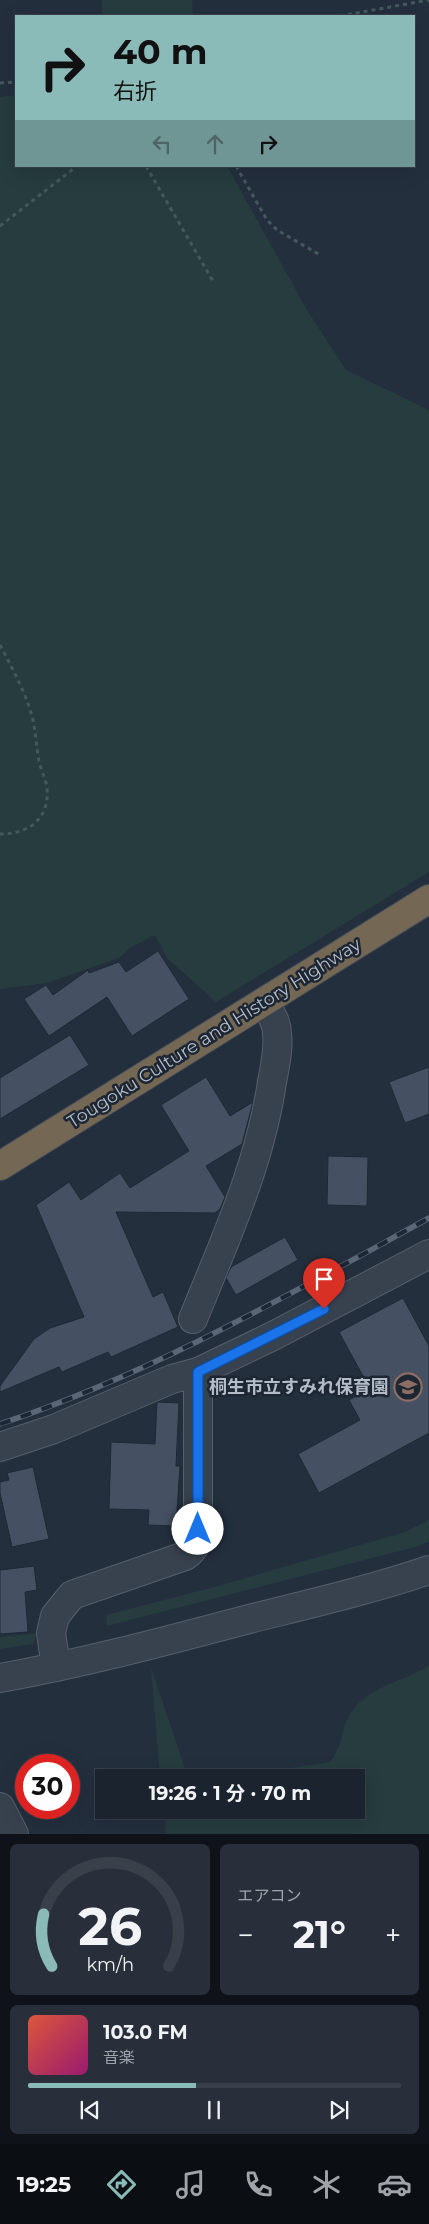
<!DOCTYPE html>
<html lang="ja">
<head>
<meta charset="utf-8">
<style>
	body { margin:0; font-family:Montserrat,"Noto Sans JP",sans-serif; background:#282f3a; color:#f1f3f6; height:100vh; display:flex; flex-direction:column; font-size:19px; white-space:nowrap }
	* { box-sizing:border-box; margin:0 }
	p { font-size:16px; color:#a0a4aa }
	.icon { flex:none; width:28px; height:28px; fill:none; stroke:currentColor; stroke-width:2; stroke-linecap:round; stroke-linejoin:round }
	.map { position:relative; height:1834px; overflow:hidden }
	.details { display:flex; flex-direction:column; gap:10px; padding:10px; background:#0f1319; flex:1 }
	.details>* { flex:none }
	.guide { position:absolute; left:15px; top:15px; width:400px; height:152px; border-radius:0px; box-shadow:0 5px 20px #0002,0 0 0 1px #39404a; background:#8bbbb9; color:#111; overflow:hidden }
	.speed { position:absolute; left:15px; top:1754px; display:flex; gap:10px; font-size:25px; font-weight:700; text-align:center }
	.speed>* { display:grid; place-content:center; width:65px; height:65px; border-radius:50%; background:#1b232e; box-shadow:0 5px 20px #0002,0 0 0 1px #39404a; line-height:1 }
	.speed .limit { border:8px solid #d22; background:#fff; color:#111 }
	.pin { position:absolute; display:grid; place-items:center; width:42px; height:42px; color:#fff; margin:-51px -21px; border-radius:50% 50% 50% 0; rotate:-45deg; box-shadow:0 0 5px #0007 }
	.pin .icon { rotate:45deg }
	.me { position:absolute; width:55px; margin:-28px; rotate:0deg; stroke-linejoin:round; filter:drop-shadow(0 0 4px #0008) }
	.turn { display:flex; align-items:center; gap:18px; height:105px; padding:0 15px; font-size:22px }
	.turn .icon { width:65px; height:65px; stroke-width:2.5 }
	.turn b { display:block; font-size:35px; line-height:42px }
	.lanes { display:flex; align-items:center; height:48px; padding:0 15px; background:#0003; justify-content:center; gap:25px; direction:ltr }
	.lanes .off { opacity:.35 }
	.big { font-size:38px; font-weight:700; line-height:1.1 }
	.details .card { flex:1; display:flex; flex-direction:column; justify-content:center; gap:8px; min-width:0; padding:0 18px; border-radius:8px; background:#282f3a }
	.details .dial { align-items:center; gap:0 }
	.dial svg { height:130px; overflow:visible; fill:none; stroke:#39404a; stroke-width:7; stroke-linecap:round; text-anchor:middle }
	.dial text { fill:#f1f3f6; stroke:none }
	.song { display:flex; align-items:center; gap:15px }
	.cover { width:60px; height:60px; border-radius:8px; background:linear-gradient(135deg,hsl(10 70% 55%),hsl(320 70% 35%)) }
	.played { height:5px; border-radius:2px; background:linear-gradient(90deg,#8bbbb9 45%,#39404a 45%) }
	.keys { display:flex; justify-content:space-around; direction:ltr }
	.heat { display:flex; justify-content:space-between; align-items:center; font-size:28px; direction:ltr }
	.details .tiles { flex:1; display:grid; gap:10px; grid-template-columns:1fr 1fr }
	.card:last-child { grid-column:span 2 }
	.trip { position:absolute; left:95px; top:1769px; width:270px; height:50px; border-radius:0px; background:#1b232e; box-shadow:0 5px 20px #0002,0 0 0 1px #39404a; font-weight:700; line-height:50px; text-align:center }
	.dock { display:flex; height:80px; justify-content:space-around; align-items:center; background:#0b0e12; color:#a0a4aa }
	.dock .icon { width:35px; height:35px }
	.dock .active { color:#8bbbb9 }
	.dock b { font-size:22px; color:#f1f3f6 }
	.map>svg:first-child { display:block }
	.green { fill:#263c3f }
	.building { fill:#455162; stroke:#1f2835 }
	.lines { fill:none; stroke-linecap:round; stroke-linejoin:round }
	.minor-casing { stroke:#565f6c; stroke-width:30 }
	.highway-casing { stroke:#434c59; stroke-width:30 }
	.path { stroke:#44595c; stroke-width:3; stroke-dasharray:4 4; stroke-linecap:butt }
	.minor { stroke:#38414e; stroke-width:28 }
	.highway { stroke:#746855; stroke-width:28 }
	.rail-casing { stroke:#5a6575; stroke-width:5.5 }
	.rail { stroke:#1d2633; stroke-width:4; stroke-dasharray:11; stroke-linecap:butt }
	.route-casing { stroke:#114b97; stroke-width:12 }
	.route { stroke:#1a73e8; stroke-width:9 }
	.labels { text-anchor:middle; stroke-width:5; stroke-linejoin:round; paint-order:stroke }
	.street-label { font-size:18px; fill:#b4bcc9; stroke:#1d2633 }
	.poi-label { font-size:18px; font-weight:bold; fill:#b4bcc9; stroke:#1d2633; text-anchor:end }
</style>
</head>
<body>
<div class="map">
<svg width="429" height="1834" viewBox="0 0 429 1834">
	<rect width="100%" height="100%" fill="#242f3e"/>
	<g class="green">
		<polygon points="102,0 192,0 193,16 102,16"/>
		<polygon points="16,95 16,166 227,166 307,310 346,370 429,410 429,872 216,1002 167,958 155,935 131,947 119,958 47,983 0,989 0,97"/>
		<polygon points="429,1520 429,1541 419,1546 107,1626 106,1615 218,1586 405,1532"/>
		<polygon points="37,1633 33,1644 0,1649 0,1637"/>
		<path d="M429,1665V1834H166L164,1810H356V1778L233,1777L330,1762C343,1747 340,1727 353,1710C371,1685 405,1682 429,1665Z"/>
		<polygon points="151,1668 188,1777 160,1777"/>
	</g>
	<g class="building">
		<polygon points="158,951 189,999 132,1036 107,997 49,1036 24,999 46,985 53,995 88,970 89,973 119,962 126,972"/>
		<polygon points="70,1035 89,1065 0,1119 0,1078"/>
		<polygon points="429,1067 429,1114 405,1123 389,1082"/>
		<polygon points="206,1077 230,1116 253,1102 242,1144 206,1166 225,1197 220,1209 215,1213 116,1212 153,1297 163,1292 178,1327 111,1357 108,1352 62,1372 59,1367 0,1392 0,1386 34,1339 50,1328 84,1317 36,1205 69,1182 81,1200 120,1173 130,1188 189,1151 161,1105"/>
		<polygon points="328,1156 368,1157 367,1206 327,1205"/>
		<polygon points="285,1237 298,1260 236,1295 226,1278 231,1267"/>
		<polygon points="403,1298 429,1346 429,1433 319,1493 298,1454 360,1420 349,1400 370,1389 339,1332"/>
		<polygon points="157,1402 179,1403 176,1466 180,1466 176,1526 148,1525 149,1510 109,1509 111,1442 155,1444"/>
		<polygon points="33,1467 49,1539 12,1547 0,1493 0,1482 9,1480 7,1473"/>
		<polygon points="34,1566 37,1590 25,1592 28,1632 0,1634 0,1570"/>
	</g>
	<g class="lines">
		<g class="minor-casing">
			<g id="minor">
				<path d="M193,1319C224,1242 260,1165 272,1082C275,1066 279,1049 277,1033C277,1022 270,1012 264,1002"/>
				<polyline points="0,1447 54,1429 172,1379 198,1372 273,1336 429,1254"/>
				<path d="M56,1667L51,1633L55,1616L72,1595L185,1556C196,1549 197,1541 198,1529V1372"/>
				<path d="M0,1678C84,1663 166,1641 249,1619C309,1604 370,1590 429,1570"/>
				<polyline points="0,1807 14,1834"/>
			</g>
		</g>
		<g class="highway-casing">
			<polyline id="highway" points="0,1166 429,899"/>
		</g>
		<g class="path">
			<polyline points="340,16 429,0"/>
			<polyline points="0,83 16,82"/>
			<polyline points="146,166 214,283"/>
			<polyline points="236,166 267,220 277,230 320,255"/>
			<polyline points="0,226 77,166"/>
			<path d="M0,645C12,668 25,691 32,716C36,731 36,746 39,761C41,770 45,778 47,787C50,819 29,834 0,834"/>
		</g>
		<use href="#minor" class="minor"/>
		<use href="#highway" class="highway"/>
		<g class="rail-casing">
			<path id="rail" d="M0,1424C151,1374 290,1294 429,1218"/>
		</g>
		<use href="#rail" class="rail"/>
	</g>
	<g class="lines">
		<g class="route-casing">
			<polyline id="route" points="198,1529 198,1372 324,1309"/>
		</g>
		<use href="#route" class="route"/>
	</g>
	<defs>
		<g id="school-ring" transform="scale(1.4375)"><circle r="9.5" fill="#1d2633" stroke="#8d6e63" stroke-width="1.5"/><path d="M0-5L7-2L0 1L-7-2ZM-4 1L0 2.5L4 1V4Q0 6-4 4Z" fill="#8d6e63"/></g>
	</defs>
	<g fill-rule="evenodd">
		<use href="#school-ring" x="408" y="1387"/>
	</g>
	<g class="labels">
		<g class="street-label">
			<text transform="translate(214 1033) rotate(-32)" y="6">Tougoku Culture and History Highway</text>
		</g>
		<g class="poi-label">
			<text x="389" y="1393">桐生市立すみれ保育園</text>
		</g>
	</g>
</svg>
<div class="speed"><div class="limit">30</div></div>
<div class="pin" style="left:324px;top:1309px;background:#d93025"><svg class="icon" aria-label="arrive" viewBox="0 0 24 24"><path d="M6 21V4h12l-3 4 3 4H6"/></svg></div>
<svg class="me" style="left:198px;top:1529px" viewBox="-20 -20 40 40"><circle r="19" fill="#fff"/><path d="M0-13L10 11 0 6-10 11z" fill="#1a73e8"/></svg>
<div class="trip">19:26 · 1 分 · 70 m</div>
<div class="guide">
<div class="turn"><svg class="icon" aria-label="right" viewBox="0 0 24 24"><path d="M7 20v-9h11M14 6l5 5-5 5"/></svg><div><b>40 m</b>右折</div></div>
<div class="lanes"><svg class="icon off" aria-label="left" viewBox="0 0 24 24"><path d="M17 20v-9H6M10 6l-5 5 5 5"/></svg><svg class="icon off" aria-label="ahead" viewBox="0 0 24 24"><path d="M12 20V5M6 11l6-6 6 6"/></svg><svg class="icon" aria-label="right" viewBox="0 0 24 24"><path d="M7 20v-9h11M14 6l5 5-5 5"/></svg></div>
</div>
</div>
<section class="details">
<div class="tiles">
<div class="card dial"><svg viewBox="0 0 100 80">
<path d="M14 69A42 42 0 1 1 86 69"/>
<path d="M14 69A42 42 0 0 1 9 37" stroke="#8bbbb9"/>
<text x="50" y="56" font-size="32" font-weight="700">26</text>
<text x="50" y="72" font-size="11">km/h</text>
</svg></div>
<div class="card"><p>エアコン</p>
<div class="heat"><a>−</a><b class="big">21°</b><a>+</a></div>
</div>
<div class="card">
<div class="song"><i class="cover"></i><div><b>103.0 FM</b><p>音楽</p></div></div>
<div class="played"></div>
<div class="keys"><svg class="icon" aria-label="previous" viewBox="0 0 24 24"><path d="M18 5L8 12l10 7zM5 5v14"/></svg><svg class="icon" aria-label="pause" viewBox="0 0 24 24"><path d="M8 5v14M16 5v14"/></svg><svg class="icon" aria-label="next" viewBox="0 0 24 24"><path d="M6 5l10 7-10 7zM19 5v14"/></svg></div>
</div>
</div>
</section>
<nav class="dock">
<b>19:25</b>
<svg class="icon active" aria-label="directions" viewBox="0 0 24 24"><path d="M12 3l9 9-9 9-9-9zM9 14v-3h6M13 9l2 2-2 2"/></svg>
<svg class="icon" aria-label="music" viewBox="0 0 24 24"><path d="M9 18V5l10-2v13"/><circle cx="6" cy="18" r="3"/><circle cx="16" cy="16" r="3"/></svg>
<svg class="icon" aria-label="phone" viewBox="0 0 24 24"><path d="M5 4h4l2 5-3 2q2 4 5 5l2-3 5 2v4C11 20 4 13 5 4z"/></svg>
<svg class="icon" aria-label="climate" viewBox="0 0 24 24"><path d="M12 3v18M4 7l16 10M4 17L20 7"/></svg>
<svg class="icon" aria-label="car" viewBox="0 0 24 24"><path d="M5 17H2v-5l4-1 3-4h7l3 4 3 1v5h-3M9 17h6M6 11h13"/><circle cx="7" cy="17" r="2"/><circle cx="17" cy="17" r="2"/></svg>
</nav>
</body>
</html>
